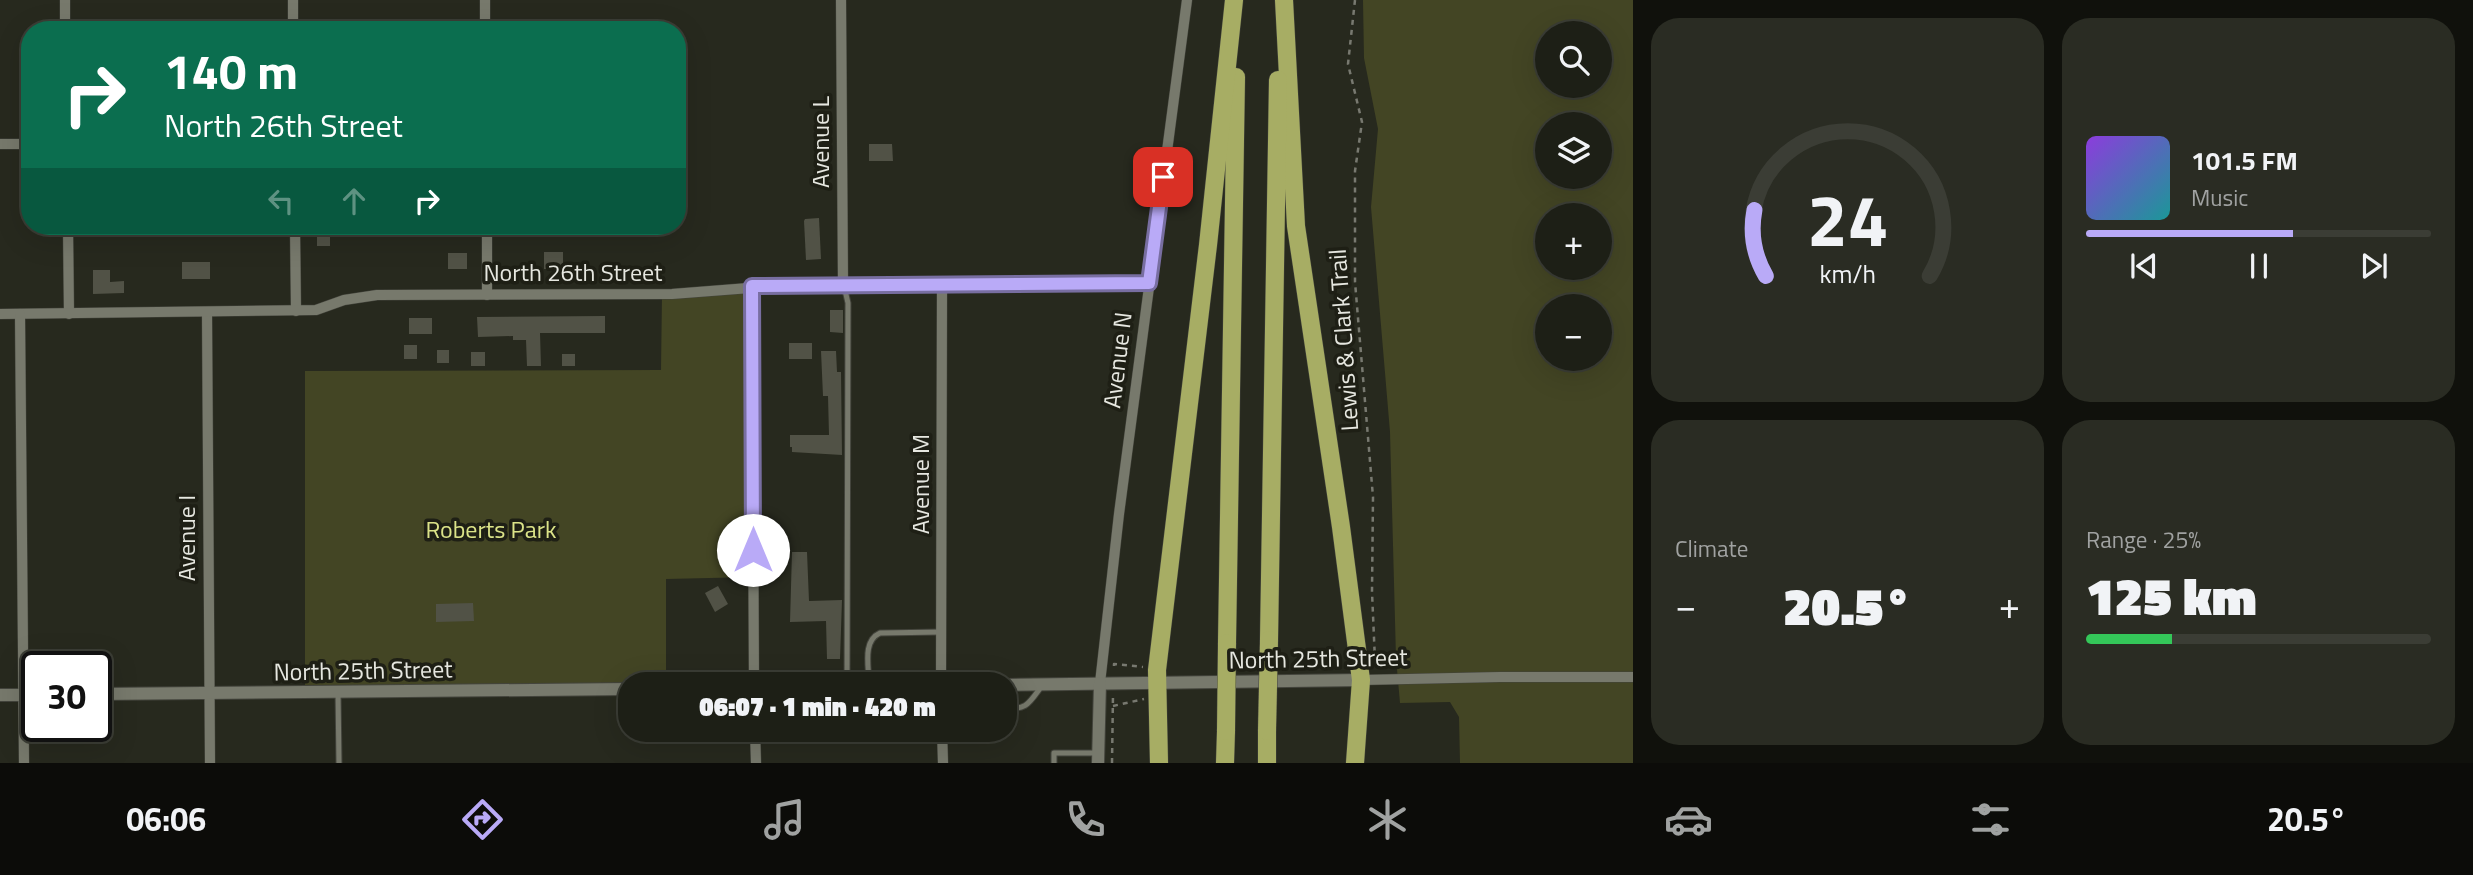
<!DOCTYPE html>
<html lang="en">
<head>
<meta charset="utf-8">
<style>
	body { margin:0; font-family:"Titillium Web",sans-serif; background:#2a2c23; color:#f1f3f6; height:100vh; display:flex; flex-direction:column; font-size:26px; white-space:nowrap }
	* { box-sizing:border-box; margin:0 }
	p { font-size:23px; color:#a0a2a1 }
	.icon { flex:none; width:38px; height:38px; fill:none; stroke:currentColor; stroke-width:2; stroke-linecap:round; stroke-linejoin:round }
	.map { position:relative; flex:1; overflow:hidden }
	.drawer { display:flex; flex-direction:column; gap:18px; padding:18px; background:#10110c; width:840px }
	.drawer>* { flex:none }
	.hud { position:absolute; left:21px; top:21px; width:665px; height:214px; border-radius:28px; box-shadow:0 7px 28px #0002,0 0 0 2px #3b3d35; background:#0b6e4f; color:#fff; overflow:hidden }
	.fabs { position:absolute; left:1535px; top:21px; display:grid; gap:14px }
	.fabs a { display:grid; place-items:center; width:77px; height:77px; border-radius:50%; background:#1d1f16; box-shadow:0 7px 28px #0002,0 0 0 2px #3b3d35; font-size:35px }
	.speed { position:absolute; left:21px; top:651px; display:flex; gap:14px; font-size:35px; font-weight:700; text-align:center }
	.speed>* { display:grid; place-content:center; width:91px; height:91px; border-radius:50%; background:#1d1f16; box-shadow:0 7px 28px #0002,0 0 0 2px #3b3d35; line-height:1 }
	.speed .limit { border:4px solid #111; border-radius:10px; background:#fff; color:#111 }
	.pin { position:absolute; display:grid; place-items:center; width:60px; height:60px; color:#fff; margin:-30px; border-radius:14px; box-shadow:0 4px 10px #0006 }
	.me { position:absolute; width:77px; margin:-38px; rotate:0deg; stroke-linejoin:round; filter:drop-shadow(0 0 5px #0008) }
	.turn { display:flex; align-items:center; gap:24px; height:147px; padding:0 28px; font-size:32px }
	.turn .icon { width:91px; height:91px; stroke-width:2.5 }
	.turn b { display:block; font-size:49px; line-height:60px }
	.lanes { display:flex; align-items:center; height:66px; padding:0 28px; background:#0003; justify-content:center; gap:35px; direction:ltr }
	.lanes .off { opacity:.35 }
	.big { font-size:52px; font-weight:800; line-height:1.1 }
	.drawer .widget { flex:1; display:flex; flex-direction:column; justify-content:center; gap:10px; min-width:0; padding:0 24px; border-radius:28px; background:#2a2c23 }
	.drawer .dial { align-items:center; gap:0 }
	.dial svg { height:182px; overflow:visible; fill:none; stroke:#3b3d35; stroke-width:7; stroke-linecap:round; text-anchor:middle }
	.dial text { fill:#f1f3f6; stroke:none }
	.song { display:flex; align-items:center; gap:21px }
	.cover { width:84px; height:84px; border-radius:10px; background:linear-gradient(135deg,hsl(270 70% 55%),hsl(180 70% 35%)) }
	.played { height:7px; border-radius:4px; background:linear-gradient(90deg,#b9aaf7 60%,#3b3d35 60%) }
	.keys { display:flex; justify-content:space-around; direction:ltr }
	.heat { display:flex; justify-content:space-between; align-items:center; font-size:38px; direction:ltr }
	.charge { height:10px; border-radius:5px; background:linear-gradient(90deg,#34c759 25%,#3b3d35 0) }
	.drawer .tiles { flex:1; display:grid; gap:18px; grid-template-columns:repeat(2,1fr) }
	.trip { position:absolute; left:618px; top:672px; width:399px; height:70px; border-radius:28px; background:#1d1f16; box-shadow:0 7px 28px #0002,0 0 0 2px #3b3d35; font-weight:800; line-height:70px; text-align:center }
	.menu { display:flex; height:112px; justify-content:space-around; align-items:center; background:#0c0c09; color:#a0a2a1 }
	.menu .icon { width:49px; height:49px }
	.menu .selected { color:#b9aaf7 }
	.menu b { font-size:32px; color:#f1f3f6 }
	main { display:flex; flex:1; min-height:0 }
	.map>svg:first-child { display:block }
	.green { fill:#434524; fill-rule:evenodd }
	.building { fill:#515246 }
	.lines { fill:none; stroke-linecap:round; stroke-linejoin:round }
	.service-casing { stroke:#43443c; stroke-width:7 }
	.minor-casing { stroke:#43443c; stroke-width:11 }
	.tertiary-casing { stroke:#43443c; stroke-width:14 }
	.motorway-casing { stroke:#43443c; stroke-width:19 }
	.path { stroke:#787970; stroke-width:2.5; stroke-dasharray:5 5; stroke-linecap:butt }
	.service { stroke:#77796c; stroke-width:5 }
	.minor { stroke:#77796c; stroke-width:10 }
	.tertiary { stroke:#77796c; stroke-width:12 }
	.motorway { stroke:#a7ad64; stroke-width:18 }
	.motorway-bridge-casing { stroke:#43443c; stroke-width:19; stroke-linecap:butt }
	.motorway-bridge { stroke:#a7ad64; stroke-width:18 }
	.route-casing { stroke:#786ea1; stroke-width:18 }
	.route { stroke:#b9aaf7; stroke-width:12 }
	.labels { text-anchor:middle; stroke-width:7; stroke-linejoin:round; paint-order:stroke }
	.street-label { font-size:24px; fill:#e6e7e0; stroke:#1e1f15 }
	.park-label { font-size:24px; fill:#dbe388; stroke:#1e1f15 }
</style>
</head>
<body>
<main>
<div class="map">
<svg width="1633" height="763" viewBox="0 0 1633 763">
	<rect width="100%" height="100%" fill="#27291e"/>
	<g class="green">
		<path d="M1363,0H1633V763H1460L1459,717L1450,702L1400,703L1396,658L1390,432L1371,207L1378,129L1364,58ZM1547,33H1600V86H1547ZM1547,124H1600V177H1547ZM1547,215H1600V268H1547ZM1547,306H1600V359H1547Z"/>
		<polygon points="752,286 753,577 666,579 666,684 305,692 305,371 661,370 662,294"/>
	</g>
	<g class="building">
		<polygon points="869,144 892,144 893,161 869,161"/>
		<polygon points="819,218 821,259 806,260 804,221 805,219"/>
		<rect x="379" y="226" width="49" height="10"/>
		<rect x="317" y="234" width="13" height="12"/>
		<rect x="544" y="252" width="19" height="17"/>
		<rect x="448" y="253" width="19" height="16"/>
		<rect x="182" y="262" width="28" height="17"/>
		<polygon points="93,270 110,270 110,282 124,281 124,293 93,294"/>
		<polygon points="830,310 843,310 843,333 830,332"/>
		<polygon points="605,316 605,333 540,333 541,366 527,366 526,340 513,340 513,336 478,337 477,317"/>
		<rect x="409" y="318" width="23" height="16"/>
		<rect x="789" y="343" width="23" height="16"/>
		<rect x="404" y="345" width="13" height="14"/>
		<rect x="437" y="350" width="12" height="13"/>
		<polygon points="821,351 836,351 837,372 841,372 842,455 792,452 792,447 790,447 790,435 829,435 828,396 823,396"/>
		<rect x="471" y="352" width="14" height="14"/>
		<rect x="562" y="354" width="13" height="12"/>
		<polygon points="792,552 807,552 809,601 842,600 840,659 827,659 826,621 790,622"/>
		<polygon points="718,586 728,604 715,612 705,593"/>
		<polygon points="473,603 474,621 436,622 436,604"/>
	</g>
	<g class="lines">
		<g class="service-casing">
			<g id="service">
				<polyline points="844,286 848,303 847,684"/>
				<path d="M869,684C869,667 862,641 880,633L941,632"/>
				<polyline points="338,692 339,763"/>
				<path d="M1004,709C1027,709 1028,705 1041,687"/>
				<polyline points="1054,763 1054,753 1098,753"/>
			</g>
		</g>
		<g class="minor-casing">
			<g id="minor">
				<polyline points="65,0 65,30"/>
				<polyline points="293,0 293,30"/>
				<polyline points="485,0 485,30"/>
				<polyline points="841,0 843,284"/>
				<polyline points="0,144 30,144"/>
				<polyline points="68,226 69,314"/>
				<polyline points="295,226 296,311"/>
				<polyline points="487,226 487,295"/>
				<polyline points="752,286 754,684"/>
				<polyline points="207,312 210,763"/>
				<polyline points="0,314 316,310 344,300 377,295 672,294 788,285 1149,283"/>
				<polyline points="20,314 24,763"/>
				<polyline points="1361,680 1500,677 1633,677"/>
				<polyline points="1100,683 1119,514 1187,0"/>
				<polyline points="941,684 942,284"/>
				<polyline points="755,730 756,763"/>
				<polyline points="942,730 943,763"/>
			</g>
		</g>
		<g class="tertiary-casing">
			<g id="tertiary">
				<polyline points="1004,685 1361,680"/>
				<polyline points="96,694 630,689"/>
				<polyline points="0,695 37,695"/>
				<polyline points="1098,763 1100,683"/>
			</g>
		</g>
		<g class="motorway-casing">
			<g id="motorway">
				<polyline points="1284,0 1296,226 1341,527 1361,680 1355,763"/>
				<polyline points="1269,640 1278,80"/>
				<polyline points="1227,643 1236,77"/>
				<polyline points="1159,763 1157,670 1208,245 1234,0"/>
				<polyline points="1225,763 1226,731"/>
				<polyline points="1267,763 1267,731"/>
			</g>
		</g>
		<g class="path">
			<polyline points="1355,0 1348,64 1362,122 1355,171 1355,282 1373,497 1372,592 1375,661"/>
			<polyline points="1114,666 1114,664 1143,667"/>
			<polyline points="1113,706 1144,699"/>
			<polyline points="1112,763 1113,694"/>
		</g>
		<use href="#service" class="service"/>
		<use href="#minor" class="minor"/>
		<use href="#tertiary" class="tertiary"/>
		<use href="#motorway" class="motorway"/>
		<g class="motorway-bridge-casing">
			<g id="motorway-bridge">
				<polyline points="1226,731 1227,643"/>
				<polyline points="1267,731 1269,640"/>
			</g>
		</g>
		<use href="#motorway-bridge" class="motorway-bridge"/>
	</g>
	<g class="lines">
		<g class="route-casing">
			<polyline id="route" points="753,550 752,286 1149,283 1163,177"/>
		</g>
		<use href="#route" class="route"/>
	</g>
	<g class="labels">
		<g class="street-label">
			<text transform="translate(821 142) rotate(-90)" y="8">Avenue L</text>
			<text x="573" y="281">North 26th Street</text>
			<text transform="translate(1344 340) rotate(-94)" y="8">Lewis &amp; Clark Trail</text>
			<text transform="translate(1118 360) rotate(-83)" y="8">Avenue N</text>
			<text transform="translate(921 484) rotate(-90)" y="8">Avenue M</text>
			<text transform="translate(187 538) rotate(-90)" y="8">Avenue I</text>
			<text transform="translate(1318 659) rotate(-1)" y="8">North 25th Street</text>
			<text transform="translate(363 671) rotate(-1)" y="8">North 25th Street</text>
		</g>
		<g class="park-label">
			<text x="491" y="538">Roberts Park</text>
		</g>
	</g>
</svg>
<div class="fabs">
<a><svg class="icon" aria-label="search" viewBox="0 0 24 24"><circle cx="10" cy="10" r="6"/><path d="M15 15l6 6"/></svg></a>
<a><svg class="icon" aria-label="layers" viewBox="0 0 24 24"><path d="M12 4l9 5-9 5-9-5zM3 14l9 5 9-5"/></svg></a>
<a>+</a>
<a>−</a>
</div>
<div class="speed"><div class="limit">30</div></div>
<div class="pin" style="left:1163px;top:177px;background:#d93025"><svg class="icon" aria-label="arrive" viewBox="0 0 24 24"><path d="M6 21V4h12l-3 4 3 4H6"/></svg></div>
<svg class="me" style="left:753px;top:550px" viewBox="-20 -20 40 40"><circle r="19" fill="#fff"/><path d="M0-13L10 11 0 6-10 11z" fill="#b9aaf7"/></svg>
<div class="trip">06:07 · 1 min · 420 m</div>
<div class="hud">
<div class="turn"><svg class="icon" aria-label="right" viewBox="0 0 24 24"><path d="M7 20v-9h11M14 6l5 5-5 5"/></svg><div><b>140 m</b>North 26th Street</div></div>
<div class="lanes"><svg class="icon off" aria-label="left" viewBox="0 0 24 24"><path d="M17 20v-9H6M10 6l-5 5 5 5"/></svg><svg class="icon off" aria-label="ahead" viewBox="0 0 24 24"><path d="M12 20V5M6 11l6-6 6 6"/></svg><svg class="icon" aria-label="right" viewBox="0 0 24 24"><path d="M7 20v-9h11M14 6l5 5-5 5"/></svg></div>
</div>
</div>
<section class="drawer">
<div class="tiles">
<div class="widget dial"><svg viewBox="0 0 100 80">
<path d="M14 69A42 42 0 1 1 86 69"/>
<path d="M14 69A42 42 0 0 1 9 40" stroke="#b9aaf7"/>
<text x="50" y="56" font-size="32" font-weight="700">24</text>
<text x="50" y="72" font-size="11">km/h</text>
</svg></div>
<div class="widget">
<div class="song"><i class="cover"></i><div><b>101.5 FM</b><p>Music</p></div></div>
<div class="played"></div>
<div class="keys"><svg class="icon" aria-label="previous" viewBox="0 0 24 24"><path d="M18 5L8 12l10 7zM5 5v14"/></svg><svg class="icon" aria-label="pause" viewBox="0 0 24 24"><path d="M8 5v14M16 5v14"/></svg><svg class="icon" aria-label="next" viewBox="0 0 24 24"><path d="M6 5l10 7-10 7zM19 5v14"/></svg></div>
</div>
<div class="widget"><p>Climate</p>
<div class="heat"><a>−</a><b class="big">20.5°</b><a>+</a></div>
</div>
<div class="widget"><p>Range · 25%</p><b class="big">125 km</b><div class="charge"></div></div>
</div>
</section>
</main>
<nav class="menu">
<b>06:06</b>
<svg class="icon selected" aria-label="directions" viewBox="0 0 24 24"><path d="M12 3l9 9-9 9-9-9zM9 14v-3h6M13 9l2 2-2 2"/></svg>
<svg class="icon" aria-label="music" viewBox="0 0 24 24"><path d="M9 18V5l10-2v13"/><circle cx="6" cy="18" r="3"/><circle cx="16" cy="16" r="3"/></svg>
<svg class="icon" aria-label="phone" viewBox="0 0 24 24"><path d="M5 4h4l2 5-3 2q2 4 5 5l2-3 5 2v4C11 20 4 13 5 4z"/></svg>
<svg class="icon" aria-label="climate" viewBox="0 0 24 24"><path d="M12 3v18M4 7l16 10M4 17L20 7"/></svg>
<svg class="icon" aria-label="car" viewBox="0 0 24 24"><path d="M5 17H2v-5l4-1 3-4h7l3 4 3 1v5h-3M9 17h6M6 11h13"/><circle cx="7" cy="17" r="2"/><circle cx="17" cy="17" r="2"/></svg>
<svg class="icon" aria-label="filters" viewBox="0 0 24 24"><path d="M4 7h16M4 17h16"/><circle cx="9" cy="7" r="2"/><circle cx="15" cy="17" r="2"/></svg>
<b>20.5°</b>
</nav>
</body>
</html>
